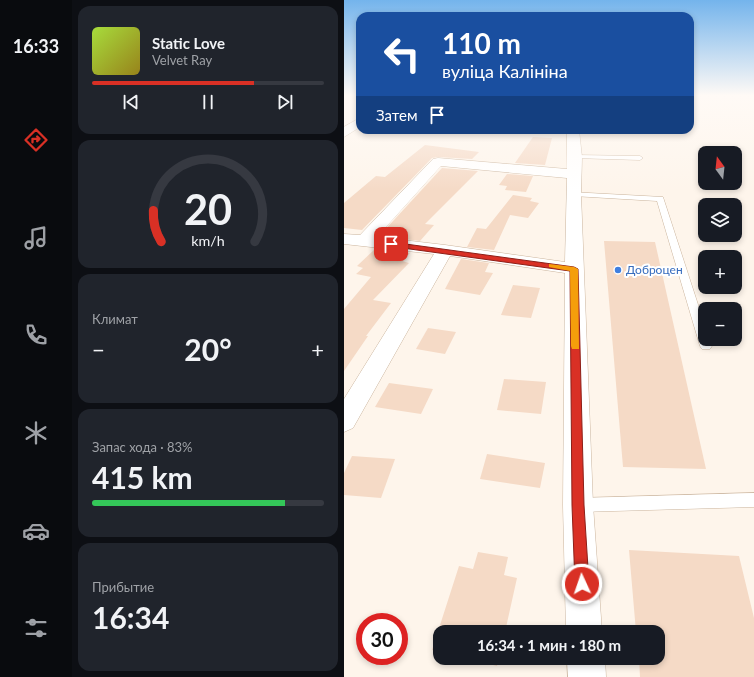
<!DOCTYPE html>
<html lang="ru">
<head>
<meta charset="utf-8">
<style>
	body { margin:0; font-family:Lato,sans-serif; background:#20242c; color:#f1f3f6; height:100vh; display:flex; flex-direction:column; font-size:15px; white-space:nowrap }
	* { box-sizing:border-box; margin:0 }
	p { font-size:13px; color:#9ea1a6 }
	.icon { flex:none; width:22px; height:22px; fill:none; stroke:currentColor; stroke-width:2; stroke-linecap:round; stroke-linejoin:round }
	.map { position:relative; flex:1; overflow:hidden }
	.sheet { display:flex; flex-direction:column; gap:6px; padding:6px; background:#0d0f14; width:272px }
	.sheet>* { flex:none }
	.banner { position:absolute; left:12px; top:12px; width:338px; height:122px; border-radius:12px; box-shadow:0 2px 6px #0003; background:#1a4fa0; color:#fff; overflow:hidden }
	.needle { width:26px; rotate:345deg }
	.buttons { position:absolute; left:354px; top:146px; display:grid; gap:8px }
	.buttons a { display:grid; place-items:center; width:44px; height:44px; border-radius:8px; background:#171b24; box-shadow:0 2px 6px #0003; font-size:20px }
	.speed { position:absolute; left:12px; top:613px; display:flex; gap:8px; font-size:20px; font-weight:700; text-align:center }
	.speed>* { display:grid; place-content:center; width:52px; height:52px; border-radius:50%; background:#171b24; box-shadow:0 2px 6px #0003; line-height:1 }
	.speed .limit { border:6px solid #d22; background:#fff; color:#111 }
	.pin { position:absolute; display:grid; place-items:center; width:34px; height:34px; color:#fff; margin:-17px; border-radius:8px; box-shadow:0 2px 6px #0006 }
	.me { position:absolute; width:44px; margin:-22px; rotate:357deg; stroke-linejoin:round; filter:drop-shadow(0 0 3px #0008) }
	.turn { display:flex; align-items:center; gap:14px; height:84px; padding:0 20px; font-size:18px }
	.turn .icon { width:52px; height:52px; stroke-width:2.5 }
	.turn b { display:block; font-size:28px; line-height:34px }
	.then { display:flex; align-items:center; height:38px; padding:0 20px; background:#0003; gap:8px; font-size:15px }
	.big { font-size:30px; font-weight:700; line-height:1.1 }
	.sheet .tile { flex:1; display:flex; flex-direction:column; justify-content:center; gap:6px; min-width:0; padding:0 14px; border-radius:12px; background:#20242c }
	.sheet .dial { align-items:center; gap:0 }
	.dial svg { height:104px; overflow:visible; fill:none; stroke:#363941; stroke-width:7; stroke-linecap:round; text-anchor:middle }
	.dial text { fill:#f1f3f6; stroke:none }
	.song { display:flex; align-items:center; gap:12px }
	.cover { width:48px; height:48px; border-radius:6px; background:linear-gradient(135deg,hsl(80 70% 55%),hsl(50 70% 35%)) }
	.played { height:4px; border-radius:2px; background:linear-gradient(90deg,#d93025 70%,#363941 70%) }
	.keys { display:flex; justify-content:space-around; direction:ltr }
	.heat { display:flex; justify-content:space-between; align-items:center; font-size:22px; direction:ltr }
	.charge { height:6px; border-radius:3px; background:linear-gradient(90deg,#34c759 83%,#363941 0) }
	.trip { position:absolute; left:89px; top:625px; width:232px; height:40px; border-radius:12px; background:#171b24; box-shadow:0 2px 6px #0003; font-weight:700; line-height:40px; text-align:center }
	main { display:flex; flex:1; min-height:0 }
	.tabs { display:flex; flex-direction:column; width:72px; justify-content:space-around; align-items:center; background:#090b0e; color:#9ea1a6 }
	.tabs .icon { width:28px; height:28px }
	.tabs .on { color:#d93025 }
	.tabs b { font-size:18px; color:#f1f3f6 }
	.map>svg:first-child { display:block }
	.building { fill:#f5dac6 }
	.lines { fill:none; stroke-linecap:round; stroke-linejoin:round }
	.service-casing { stroke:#cbb59e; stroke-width:1 }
	.minor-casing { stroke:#cbb59e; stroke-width:1 }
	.service { fill:#fff; fill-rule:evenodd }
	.minor { fill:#fff; fill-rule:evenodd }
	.route { fill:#d93025; stroke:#8d1f18 }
	.slow { fill:#f59e0b }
	.shop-dot { fill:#3f7fe0; stroke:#fff; stroke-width:1.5 }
	.labels { text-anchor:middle; stroke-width:4; stroke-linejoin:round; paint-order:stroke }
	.shop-label { font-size:12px; fill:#366cbe; stroke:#fff; text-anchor:start }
</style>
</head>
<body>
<main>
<nav class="tabs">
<b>16:33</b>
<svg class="icon on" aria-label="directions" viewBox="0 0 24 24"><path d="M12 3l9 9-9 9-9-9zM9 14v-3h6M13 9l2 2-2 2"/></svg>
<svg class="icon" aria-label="music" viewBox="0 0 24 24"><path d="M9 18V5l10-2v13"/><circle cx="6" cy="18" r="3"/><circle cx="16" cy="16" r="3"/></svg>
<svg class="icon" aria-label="phone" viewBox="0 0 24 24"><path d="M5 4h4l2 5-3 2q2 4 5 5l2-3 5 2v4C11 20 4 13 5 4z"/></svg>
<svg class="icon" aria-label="climate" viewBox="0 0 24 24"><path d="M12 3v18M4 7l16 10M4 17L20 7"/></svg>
<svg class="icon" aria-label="car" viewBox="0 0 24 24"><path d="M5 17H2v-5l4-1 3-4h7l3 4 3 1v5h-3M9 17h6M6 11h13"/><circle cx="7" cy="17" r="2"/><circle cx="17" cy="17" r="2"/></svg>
<svg class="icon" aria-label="filters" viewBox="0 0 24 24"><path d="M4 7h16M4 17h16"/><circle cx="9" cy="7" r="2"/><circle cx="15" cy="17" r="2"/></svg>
</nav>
<section class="sheet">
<div class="tile">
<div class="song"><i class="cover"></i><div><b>Static Love</b><p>Velvet Ray</p></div></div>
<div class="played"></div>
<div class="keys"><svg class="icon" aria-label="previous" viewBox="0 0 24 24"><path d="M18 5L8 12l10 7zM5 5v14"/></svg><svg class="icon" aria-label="pause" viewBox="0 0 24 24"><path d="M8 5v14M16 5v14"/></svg><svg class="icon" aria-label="next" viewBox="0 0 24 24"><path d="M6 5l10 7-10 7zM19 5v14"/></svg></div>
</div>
<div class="tile dial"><svg viewBox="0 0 100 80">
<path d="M14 69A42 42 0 1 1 86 69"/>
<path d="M14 69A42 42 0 0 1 8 45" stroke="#d93025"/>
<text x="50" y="56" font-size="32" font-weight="700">20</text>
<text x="50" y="72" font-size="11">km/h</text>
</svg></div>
<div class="tile"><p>Климат</p>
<div class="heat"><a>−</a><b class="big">20°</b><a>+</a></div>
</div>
<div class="tile"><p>Запас хода · 83%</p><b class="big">415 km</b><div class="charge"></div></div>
<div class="tile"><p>Прибытие</p><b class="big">16:34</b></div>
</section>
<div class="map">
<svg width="410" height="677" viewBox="0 0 410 677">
	<rect width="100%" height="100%" fill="#fef5eb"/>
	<g class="building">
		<polygon points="189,137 208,138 201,165 171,163"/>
		<polygon points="81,145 135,152 128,159 94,157 88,158 18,230 0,228 0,203 32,176 41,177"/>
		<polygon points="98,168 134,171 81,224 90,225 76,241 44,237 47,234 38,233"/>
		<polygon points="163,174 189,176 182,192 161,190 163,186 155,185"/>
		<polygon points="169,195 188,198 186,201 195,203 184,218 166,215 150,250 123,247 133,228 142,229"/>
		<polygon points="260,241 311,242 362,469 279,467"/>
		<polygon points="31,249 66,253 58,261 65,263 29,300 47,303 22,336 24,336 0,371 0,309 27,277 12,274 19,268 13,266"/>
		<polygon points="117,259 145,263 141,272 149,273 136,295 101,289"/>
		<polygon points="169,285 196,288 187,318 157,315"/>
		<polygon points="84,328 112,332 101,354 72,349"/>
		<polygon points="160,379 202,382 197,414 153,410"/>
		<polygon points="45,383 89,389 77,414 31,407"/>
		<polygon points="143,454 201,463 196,488 136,479"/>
		<polygon points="8,456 51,459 37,498 0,495 0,473"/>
		<polygon points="285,550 395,556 410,618 410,677 296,677 295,658 314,658 314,632 292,632"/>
		<polygon points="134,552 164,557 160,575 173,578 161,632 96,632 96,652 88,650 115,566 129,569"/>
		<polygon points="121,658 155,658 153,666"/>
	</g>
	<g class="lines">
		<g class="service-casing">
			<g id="service">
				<polygon points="231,155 296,156 299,158 296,160 229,158 229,156"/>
				<polygon points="226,192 319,197 361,326 361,339 365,339 368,346 366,349 358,349 356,346 313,201 229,196 226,196"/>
				<polygon points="410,493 410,507 235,512 230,510 228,505 230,500 235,498"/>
			</g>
		</g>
		<g class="minor-casing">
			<g id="minor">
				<polygon points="16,118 16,127 0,137 0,127"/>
				<path d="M223,130H235L238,157L237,194L249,505L258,632H222L219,505L221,273L106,256L9,428L0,432V399L90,254L0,244V234L16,235L89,159L94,158L223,169ZM97,166L223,178L221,262L101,245L33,237Z"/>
				<polygon points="223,658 261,658 262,677 224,677"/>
			</g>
		</g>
		<use href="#service" class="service"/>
		<use href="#minor" class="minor"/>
	</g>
	<linearGradient id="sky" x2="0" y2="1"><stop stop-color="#74b4ec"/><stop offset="0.5" stop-color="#fffaf6"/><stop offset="1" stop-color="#fffaf6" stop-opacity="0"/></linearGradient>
	<rect width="410" height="191" fill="url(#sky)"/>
	<polygon class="route" points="47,242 230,267 234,269 240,505 245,584 243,589 238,591 233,589 231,584 228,505 226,271 44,246 43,244"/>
	<polygon class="slow" points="205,264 230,267 234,269 235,349 228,349 227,346 226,271 205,267"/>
	<circle class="shop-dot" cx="274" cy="270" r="4"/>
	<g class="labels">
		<g class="shop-label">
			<text x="282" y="274">Доброцен</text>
		</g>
	</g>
</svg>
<div class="buttons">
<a><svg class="needle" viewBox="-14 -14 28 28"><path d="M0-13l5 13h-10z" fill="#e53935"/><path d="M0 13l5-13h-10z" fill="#9ea1a6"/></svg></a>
<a><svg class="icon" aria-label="layers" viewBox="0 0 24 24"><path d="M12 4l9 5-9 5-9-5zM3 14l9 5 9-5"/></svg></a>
<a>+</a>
<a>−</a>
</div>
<div class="speed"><div class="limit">30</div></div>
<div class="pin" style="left:47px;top:244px;background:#d93025"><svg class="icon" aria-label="arrive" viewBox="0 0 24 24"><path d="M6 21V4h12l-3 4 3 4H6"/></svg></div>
<svg class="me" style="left:238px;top:584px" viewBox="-20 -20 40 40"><circle r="17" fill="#d93025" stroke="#fff" stroke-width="3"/><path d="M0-11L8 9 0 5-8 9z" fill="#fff"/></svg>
<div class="trip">16:34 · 1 мин · 180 m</div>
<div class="banner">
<div class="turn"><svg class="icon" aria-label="left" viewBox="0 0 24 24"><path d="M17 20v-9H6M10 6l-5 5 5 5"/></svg><div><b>110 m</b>вуліца Калініна</div></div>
<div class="then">Затем<svg class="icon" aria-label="arrive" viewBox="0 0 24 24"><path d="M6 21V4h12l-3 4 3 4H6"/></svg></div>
</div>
</div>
</main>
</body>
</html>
